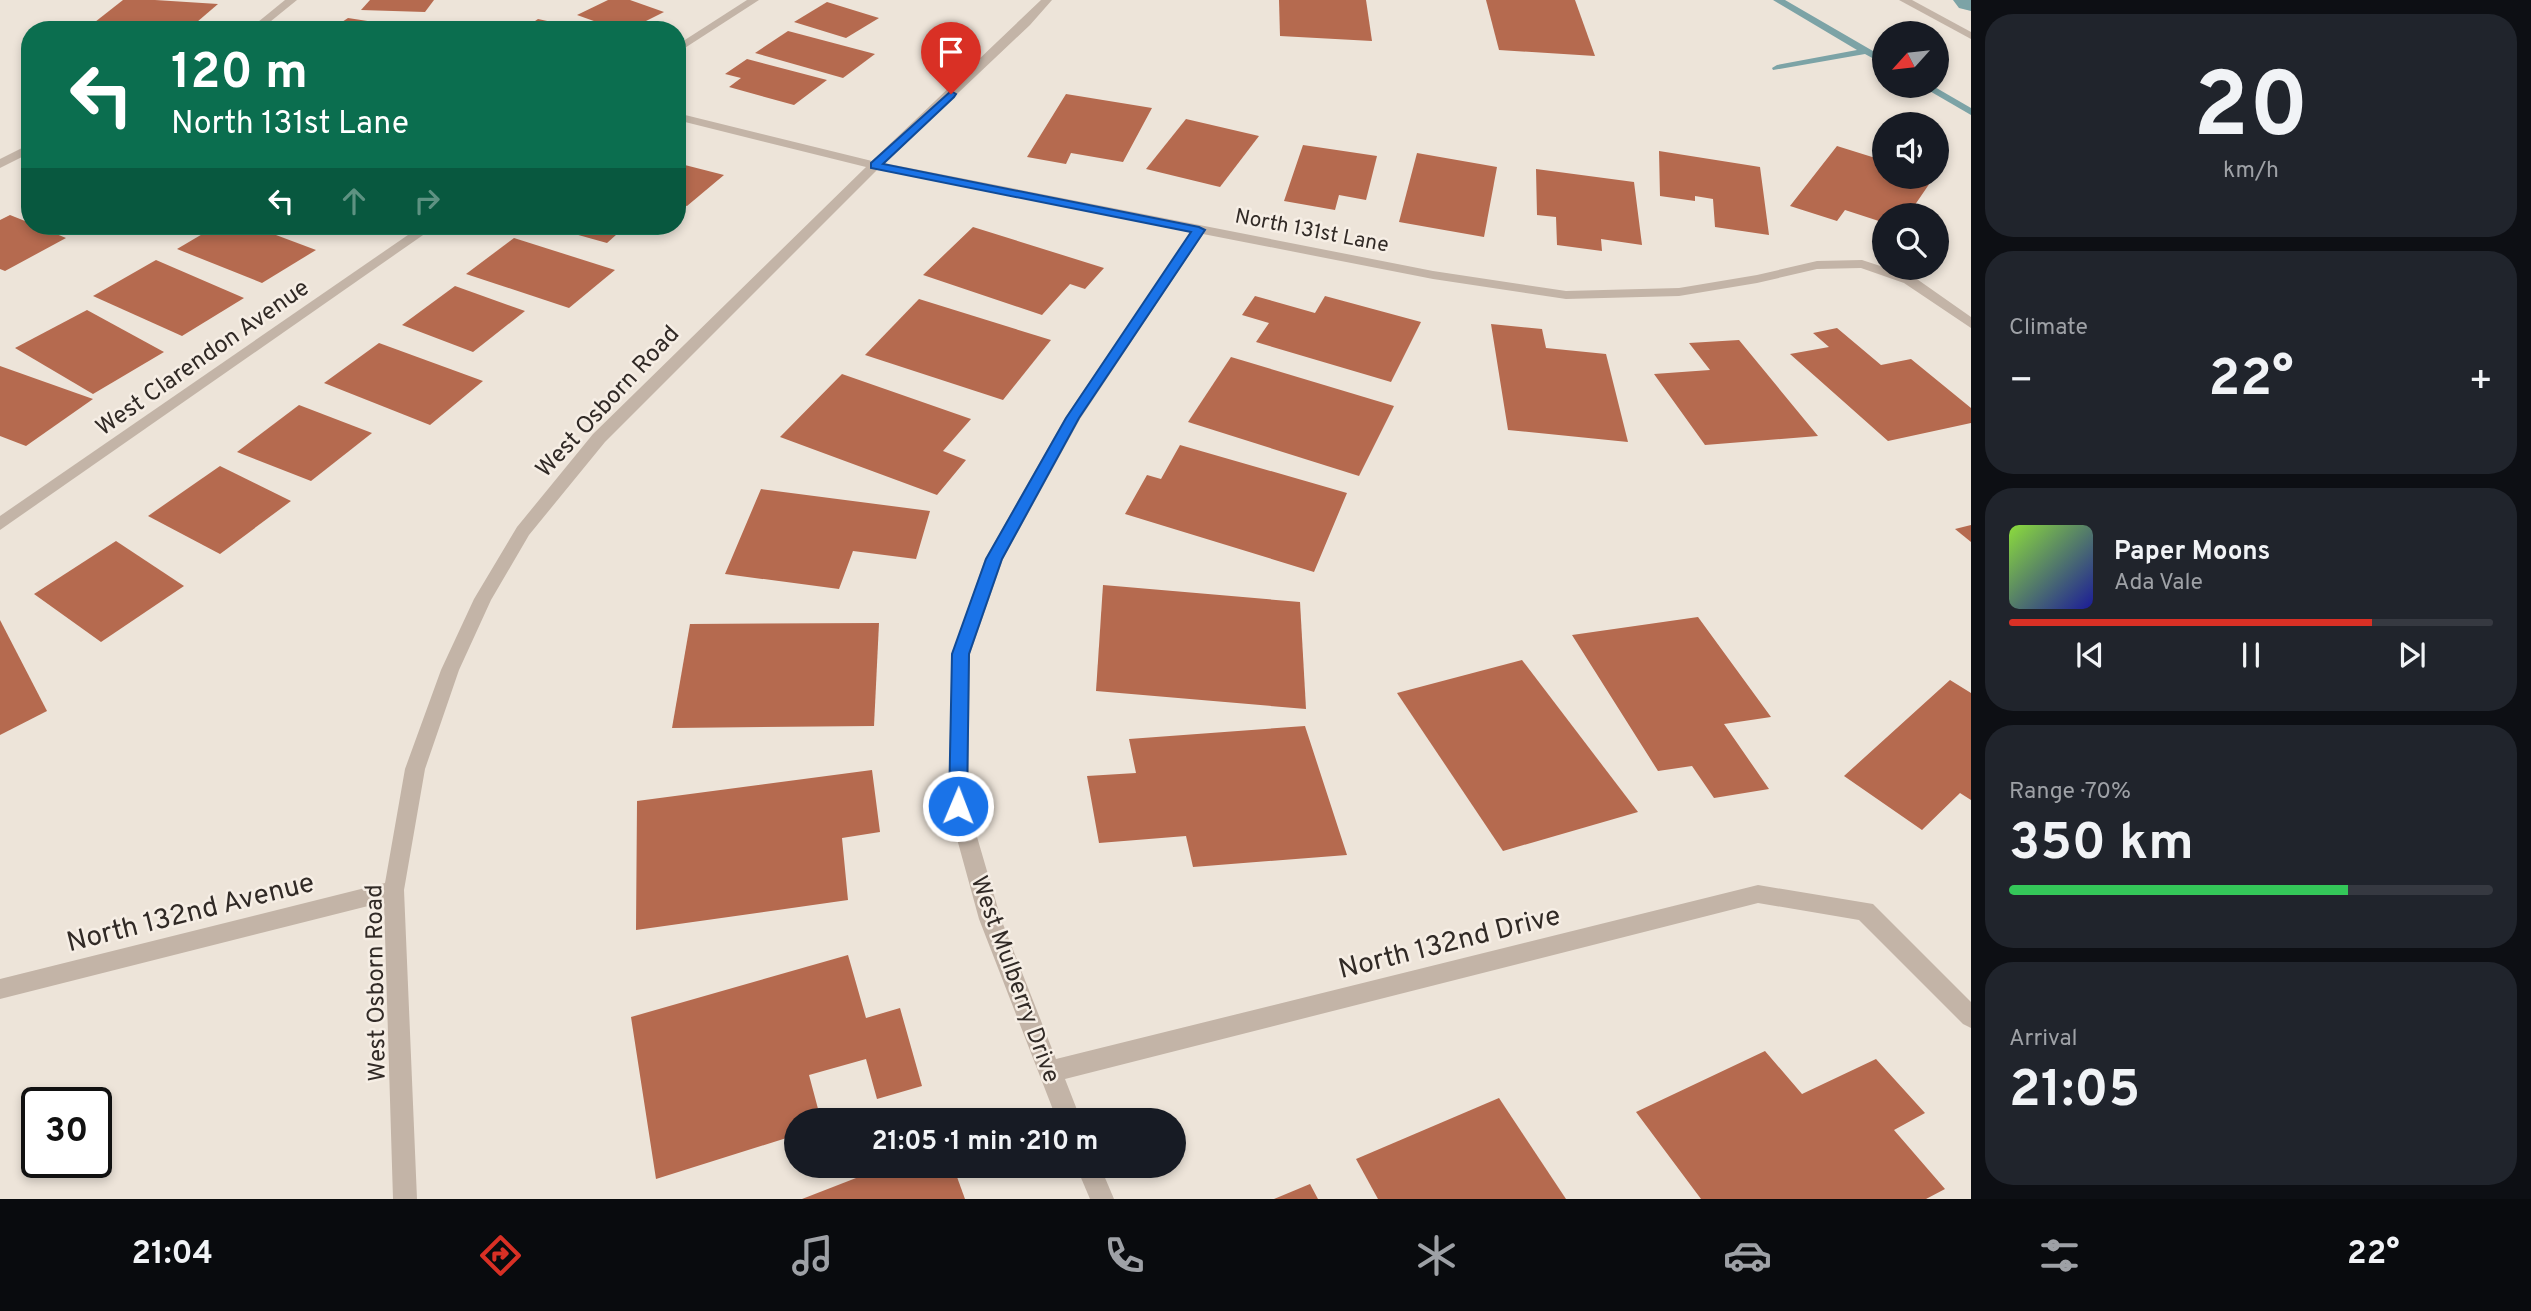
<!DOCTYPE html>
<html lang="en">
<head>
<meta charset="utf-8">
<style>
	body { margin:0; font-family:Overpass,sans-serif; background:#20242c; color:#f1f3f6; height:100vh; display:flex; flex-direction:column; font-size:26px; white-space:nowrap }
	* { box-sizing:border-box; margin:0 }
	p { font-size:23px; color:#9ea1a6 }
	.icon { flex:none; width:38px; height:38px; fill:none; stroke:currentColor; stroke-width:2; stroke-linecap:round; stroke-linejoin:round }
	.map { position:relative; flex:1; overflow:hidden }
	.side { display:flex; flex-direction:column; gap:14px; padding:14px; background:#0d0f14; width:560px }
	.side>* { flex:none }
	.hud { position:absolute; left:21px; top:21px; width:665px; height:214px; border-radius:28px; box-shadow:0 4px 10px #0003; background:#0b6e4f; color:#fff; overflow:hidden }
	.needle { width:46px; rotate:243deg }
	.buttons { position:absolute; left:1872px; top:21px; display:grid; gap:14px }
	.buttons a { display:grid; place-items:center; width:77px; height:77px; border-radius:50%; background:#171b24; box-shadow:0 4px 10px #0003; font-size:35px }
	.speed { position:absolute; left:21px; top:1087px; display:flex; gap:14px; font-size:35px; font-weight:700; text-align:center }
	.speed>* { display:grid; place-content:center; width:91px; height:91px; border-radius:50%; background:#171b24; box-shadow:0 4px 10px #0003; line-height:1 }
	.speed .limit { border:4px solid #111; border-radius:10px; background:#fff; color:#111 }
	.pin { position:absolute; display:grid; place-items:center; width:60px; height:60px; color:#fff; margin:-72px -30px; border-radius:50% 50% 50% 0; rotate:-45deg; box-shadow:0 0 7px #0007 }
	.pin .icon { rotate:45deg }
	.me { position:absolute; width:77px; margin:-38px; rotate:1deg; stroke-linejoin:round; filter:drop-shadow(0 0 5px #0008) }
	.turn { display:flex; align-items:center; gap:24px; height:147px; padding:0 35px; font-size:32px }
	.turn .icon { width:91px; height:91px; stroke-width:2.5 }
	.turn b { display:block; font-size:49px; line-height:60px }
	.lanes { display:flex; align-items:center; height:66px; padding:0 35px; background:#0003; justify-content:center; gap:35px; direction:ltr }
	.lanes .off { opacity:.35 }
	.big { font-size:52px; font-weight:700; line-height:1.1 }
	.side .widget { flex:1; display:flex; flex-direction:column; justify-content:center; gap:10px; min-width:0; padding:0 24px; border-radius:28px; background:#20242c }
	.side .dial { align-items:center; gap:0 }
	.dial b { font-size:91px; line-height:1 }
	.song { display:flex; align-items:center; gap:21px }
	.cover { width:84px; height:84px; border-radius:10px; background:linear-gradient(135deg,hsl(90 70% 55%),hsl(240 70% 35%)) }
	.played { height:7px; border-radius:4px; background:linear-gradient(90deg,#d93025 75%,#363941 75%) }
	.keys { display:flex; justify-content:space-around; direction:ltr }
	.heat { display:flex; justify-content:space-between; align-items:center; font-size:38px; direction:ltr }
	.charge { height:10px; border-radius:5px; background:linear-gradient(90deg,#34c759 70%,#363941 0) }
	.trip { position:absolute; left:784px; top:1108px; width:402px; height:70px; border-radius:35px; background:#171b24; box-shadow:0 4px 10px #0003; font-weight:700; line-height:70px; text-align:center }
	.menu { display:flex; height:112px; justify-content:space-around; align-items:center; background:#090b0e; color:#9ea1a6 }
	.menu .icon { width:49px; height:49px }
	.menu .on { color:#d93025 }
	.menu b { font-size:32px; color:#f1f3f6 }
	main { display:flex; flex:1; min-height:0 }
	.map>svg:first-child { display:block }
	.lines { fill:none; stroke-linecap:round; stroke-linejoin:round }
	.stream { fill:#7ca3a6; fill-rule:evenodd }
	.canal { fill:#7ca3a6; fill-rule:evenodd }
	.building { fill:#b56a4f }
	.minor { fill:#c3b4a7; fill-rule:evenodd }
	.route { fill:#1a73e8; stroke:#114b97; stroke-width:2 }
	.labels { text-anchor:middle; stroke-width:5; stroke-linejoin:round; paint-order:stroke }
	.far-street-label { font-size:21px; fill:#312a26; stroke:#f6eee5 }
	.street-label { font-size:24px; fill:#312a26; stroke:#f6eee5 }
	.near-street-label { font-size:28px; fill:#312a26; stroke:#f6eee5 }
</style>
</head>
<body>
<main>
<div class="map">
<svg width="1971" height="1199" viewBox="0 0 1971 1199">
	<rect width="100%" height="100%" fill="#ede4d9"/>
	<g class="lines">
		<g class="stream">
			<polygon points="1773,0 1785,0 1885,58 1885,65 1865,54 1773,70 1772,68 1777,65 1857,50"/>
			<polygon points="1921,86 1933,86 1971,108 1971,115"/>
		</g>
		<polygon class="canal" points="1953,0 1971,0 1971,11 1959,8"/>
	</g>
	<g class="building">
		<polygon points="123,0 155,0 218,4 190,28 95,22"/>
		<polygon points="370,0 434,0 425,12 361,10"/>
		<polygon points="608,0 630,0 664,12 628,30 619,30 577,15"/>
		<polygon points="1279,0 1366,0 1372,41 1280,36"/>
		<polygon points="1486,0 1575,0 1595,56 1499,50"/>
		<polygon points="827,2 879,18 846,38 794,22"/>
		<polygon points="348,18 413,28 413,30 330,30"/>
		<polygon points="538,19 584,29 583,30 522,30"/>
		<polygon points="788,31 875,54 843,78 755,53"/>
		<polygon points="747,59 827,80 794,105 729,87 741,78 725,74"/>
		<polygon points="1066,94 1152,108 1123,162 1071,153 1066,164 1027,157"/>
		<polygon points="1186,119 1259,136 1220,187 1146,169"/>
		<polygon points="1303,145 1377,156 1366,200 1339,195 1335,210 1284,201"/>
		<polygon points="1837,146 1885,161 1885,177 1934,177 1908,215 1885,215 1885,223 1845,210 1837,221 1790,206"/>
		<polygon points="1659,151 1760,167 1769,235 1715,227 1713,199 1695,196 1695,201 1660,196"/>
		<polygon points="1417,153 1497,167 1484,237 1399,222"/>
		<polygon points="677,163 724,175 687,206 677,204"/>
		<polygon points="1536,169 1634,182 1642,245 1601,239 1602,251 1557,245 1556,217 1537,215"/>
		<polygon points="10,215 30,223 30,226 37,226 66,238 5,271 0,269 0,220"/>
		<polygon points="216,226 252,226 316,250 262,283 177,249"/>
		<polygon points="546,226 626,226 607,243"/>
		<polygon points="973,227 1104,268 1085,289 1070,284 1042,315 923,275"/>
		<polygon points="514,238 615,270 569,308 466,274"/>
		<polygon points="156,260 244,298 182,336 93,296"/>
		<polygon points="455,286 525,311 473,352 402,325"/>
		<polygon points="1255,296 1315,313 1325,296 1421,322 1391,382 1256,342 1269,323 1242,315"/>
		<polygon points="919,299 1051,340 1003,400 865,355"/>
		<polygon points="87,310 164,352 93,394 15,348"/>
		<polygon points="1491,324 1542,329 1546,348 1606,354 1628,442 1508,430"/>
		<polygon points="1837,328 1881,365 1911,359 1971,408 1971,423 1888,441 1790,354 1829,347 1813,333"/>
		<polygon points="1739,340 1818,436 1705,445 1654,374 1710,370 1689,343"/>
		<polygon points="379,343 483,381 430,425 324,383"/>
		<polygon points="1231,357 1394,406 1359,476 1188,422"/>
		<polygon points="0,366 93,399 26,446 0,436"/>
		<polygon points="842,374 971,419 943,451 966,460 937,495 780,437"/>
		<polygon points="299,405 372,433 311,481 237,452"/>
		<polygon points="1180,445 1347,493 1314,572 1125,514 1147,475 1161,479"/>
		<polygon points="220,466 291,501 220,554 148,516"/>
		<polygon points="761,489 930,511 916,559 853,551 839,589 725,574"/>
		<polygon points="1971,525 1971,542 1955,529"/>
		<polygon points="116,541 184,586 101,642 34,594"/>
		<polygon points="1103,585 1300,602 1306,709 1096,691"/>
		<polygon points="1698,617 1771,717 1724,724 1769,789 1714,798 1692,766 1658,771 1572,635"/>
		<polygon points="0,620 47,711 0,735"/>
		<polygon points="879,623 874,726 672,728 690,624"/>
		<polygon points="1522,660 1638,812 1503,851 1397,693"/>
		<polygon points="1950,680 1971,693 1971,800 1960,793 1922,830 1844,776"/>
		<polygon points="1305,726 1347,855 1193,867 1186,836 1099,843 1087,776 1136,773 1129,739"/>
		<polygon points="872,770 880,832 842,838 848,900 636,930 637,801"/>
		<polygon points="848,955 866,1018 900,1008 922,1086 877,1099 866,1059 809,1075 821,1120 796,1120 796,1135 656,1179 631,1017"/>
		<polygon points="1765,1051 1802,1094 1876,1059 1925,1113 1894,1130 1945,1189 1926,1199 1701,1199 1636,1112"/>
		<polygon points="1499,1098 1566,1199 1378,1199 1356,1159"/>
		<polygon points="887,1166 953,1166 965,1199 802,1199"/>
		<polygon points="1310,1184 1318,1199 1274,1199"/>
	</g>
	<g class="lines">
		<g class="minor">
			<polygon points="285,0 297,0 260,30 248,30"/>
			<polygon points="747,0 759,0 677,53 677,45"/>
			<polygon points="1041,0 1052,0 1030,25 884,163 1433,271 1566,291 1679,288 1757,275 1817,261 1862,260 1914,277 1971,317 1971,328 1904,283 1861,268 1817,269 1757,283 1679,296 1566,299 1433,279 1203,234 1080,419 1003,559 970,654 968,806 1001,919 1056,1059 1758,885 1873,904 1971,1002 1971,1028 1963,1024 1859,920 1758,903 1065,1079 1081,1120 1057,1120 979,919 948,806 952,654 985,559 1065,418 1192,231 878,169 605,442 529,535 491,600 459,670 425,769 404,890 417,1199 393,1199 384,902 0,999 0,979 385,883 405,769 441,670 474,599 517,527 593,434 866,167 677,120 677,113 872,161"/>
			<polygon points="1899,0 1912,0 1971,32 1971,39"/>
			<polygon points="30,144 30,153 0,168 0,159"/>
			<polygon points="421,226 436,226 0,530 0,516"/>
			<polygon points="1076,1166 1100,1166 1114,1199 1090,1199"/>
		</g>
	</g>
	<polygon class="route" points="951,91 956,94 954,97 883,164 1199,227 1205,230 1079,418 1002,559 969,654 967,806 964,811 958,813 951,811 949,806 952,654 986,559 1066,418 1191,232 871,168 871,163"/>
	<g class="labels">
		<g class="far-street-label">
			<text transform="translate(1312 230) rotate(11)" y="7">North 131st Lane</text>
		</g>
		<g class="street-label">
			<text transform="translate(202 357) rotate(-35)" y="8">West Clarendon Avenue</text>
			<text transform="translate(607 401) rotate(-47)" y="8">West Osborn Road</text>
			<text transform="translate(1016 979) rotate(70)" y="8">West Mulberry Drive</text>
			<text transform="translate(375 983) rotate(-91)" y="8">West Osborn Road</text>
		</g>
		<g class="near-street-label">
			<text transform="translate(190 911) rotate(-14)" y="10">North 132nd Avenue</text>
			<text transform="translate(1449 941) rotate(-14)" y="10">North 132nd Drive</text>
		</g>
	</g>
</svg>
<div class="buttons">
<a><svg class="needle" viewBox="-14 -14 28 28"><path d="M0-13l5 13h-10z" fill="#e53935"/><path d="M0 13l5-13h-10z" fill="#9ea1a6"/></svg></a>
<a><svg class="icon" aria-label="sound" viewBox="0 0 24 24"><path d="M4 9h4l5-4v14l-5-4H4zM17 9q2 3 0 6"/></svg></a>
<a><svg class="icon" aria-label="search" viewBox="0 0 24 24"><circle cx="10" cy="10" r="6"/><path d="M15 15l6 6"/></svg></a>
</div>
<div class="speed"><div class="limit">30</div></div>
<div class="pin" style="left:951px;top:94px;background:#d93025"><svg class="icon" aria-label="arrive" viewBox="0 0 24 24"><path d="M6 21V4h12l-3 4 3 4H6"/></svg></div>
<svg class="me" style="left:958px;top:806px" viewBox="-20 -20 40 40"><circle r="17" fill="#1a73e8" stroke="#fff" stroke-width="3"/><path d="M0-11L8 9 0 5-8 9z" fill="#fff"/></svg>
<div class="trip">21:05 · 1 min · 210 m</div>
<div class="hud">
<div class="turn"><svg class="icon" aria-label="left" viewBox="0 0 24 24"><path d="M17 20v-9H6M10 6l-5 5 5 5"/></svg><div><b>120 m</b>North 131st Lane</div></div>
<div class="lanes"><svg class="icon" aria-label="left" viewBox="0 0 24 24"><path d="M17 20v-9H6M10 6l-5 5 5 5"/></svg><svg class="icon off" aria-label="ahead" viewBox="0 0 24 24"><path d="M12 20V5M6 11l6-6 6 6"/></svg><svg class="icon off" aria-label="right" viewBox="0 0 24 24"><path d="M7 20v-9h11M14 6l5 5-5 5"/></svg></div>
</div>
</div>
<section class="side">
<div class="widget dial"><b>20</b><p>km/h</p></div>
<div class="widget"><p>Climate</p>
<div class="heat"><a>−</a><b class="big">22°</b><a>+</a></div>
</div>
<div class="widget">
<div class="song"><i class="cover"></i><div><b>Paper Moons</b><p>Ada Vale</p></div></div>
<div class="played"></div>
<div class="keys"><svg class="icon" aria-label="previous" viewBox="0 0 24 24"><path d="M18 5L8 12l10 7zM5 5v14"/></svg><svg class="icon" aria-label="pause" viewBox="0 0 24 24"><path d="M8 5v14M16 5v14"/></svg><svg class="icon" aria-label="next" viewBox="0 0 24 24"><path d="M6 5l10 7-10 7zM19 5v14"/></svg></div>
</div>
<div class="widget"><p>Range · 70%</p><b class="big">350 km</b><div class="charge"></div></div>
<div class="widget"><p>Arrival</p><b class="big">21:05</b></div>
</section>
</main>
<nav class="menu">
<b>21:04</b>
<svg class="icon on" aria-label="directions" viewBox="0 0 24 24"><path d="M12 3l9 9-9 9-9-9zM9 14v-3h6M13 9l2 2-2 2"/></svg>
<svg class="icon" aria-label="music" viewBox="0 0 24 24"><path d="M9 18V5l10-2v13"/><circle cx="6" cy="18" r="3"/><circle cx="16" cy="16" r="3"/></svg>
<svg class="icon" aria-label="phone" viewBox="0 0 24 24"><path d="M5 4h4l2 5-3 2q2 4 5 5l2-3 5 2v4C11 20 4 13 5 4z"/></svg>
<svg class="icon" aria-label="climate" viewBox="0 0 24 24"><path d="M12 3v18M4 7l16 10M4 17L20 7"/></svg>
<svg class="icon" aria-label="car" viewBox="0 0 24 24"><path d="M5 17H2v-5l4-1 3-4h7l3 4 3 1v5h-3M9 17h6M6 11h13"/><circle cx="7" cy="17" r="2"/><circle cx="17" cy="17" r="2"/></svg>
<svg class="icon" aria-label="filters" viewBox="0 0 24 24"><path d="M4 7h16M4 17h16"/><circle cx="9" cy="7" r="2"/><circle cx="15" cy="17" r="2"/></svg>
<b>22°</b>
</nav>
</body>
</html>
